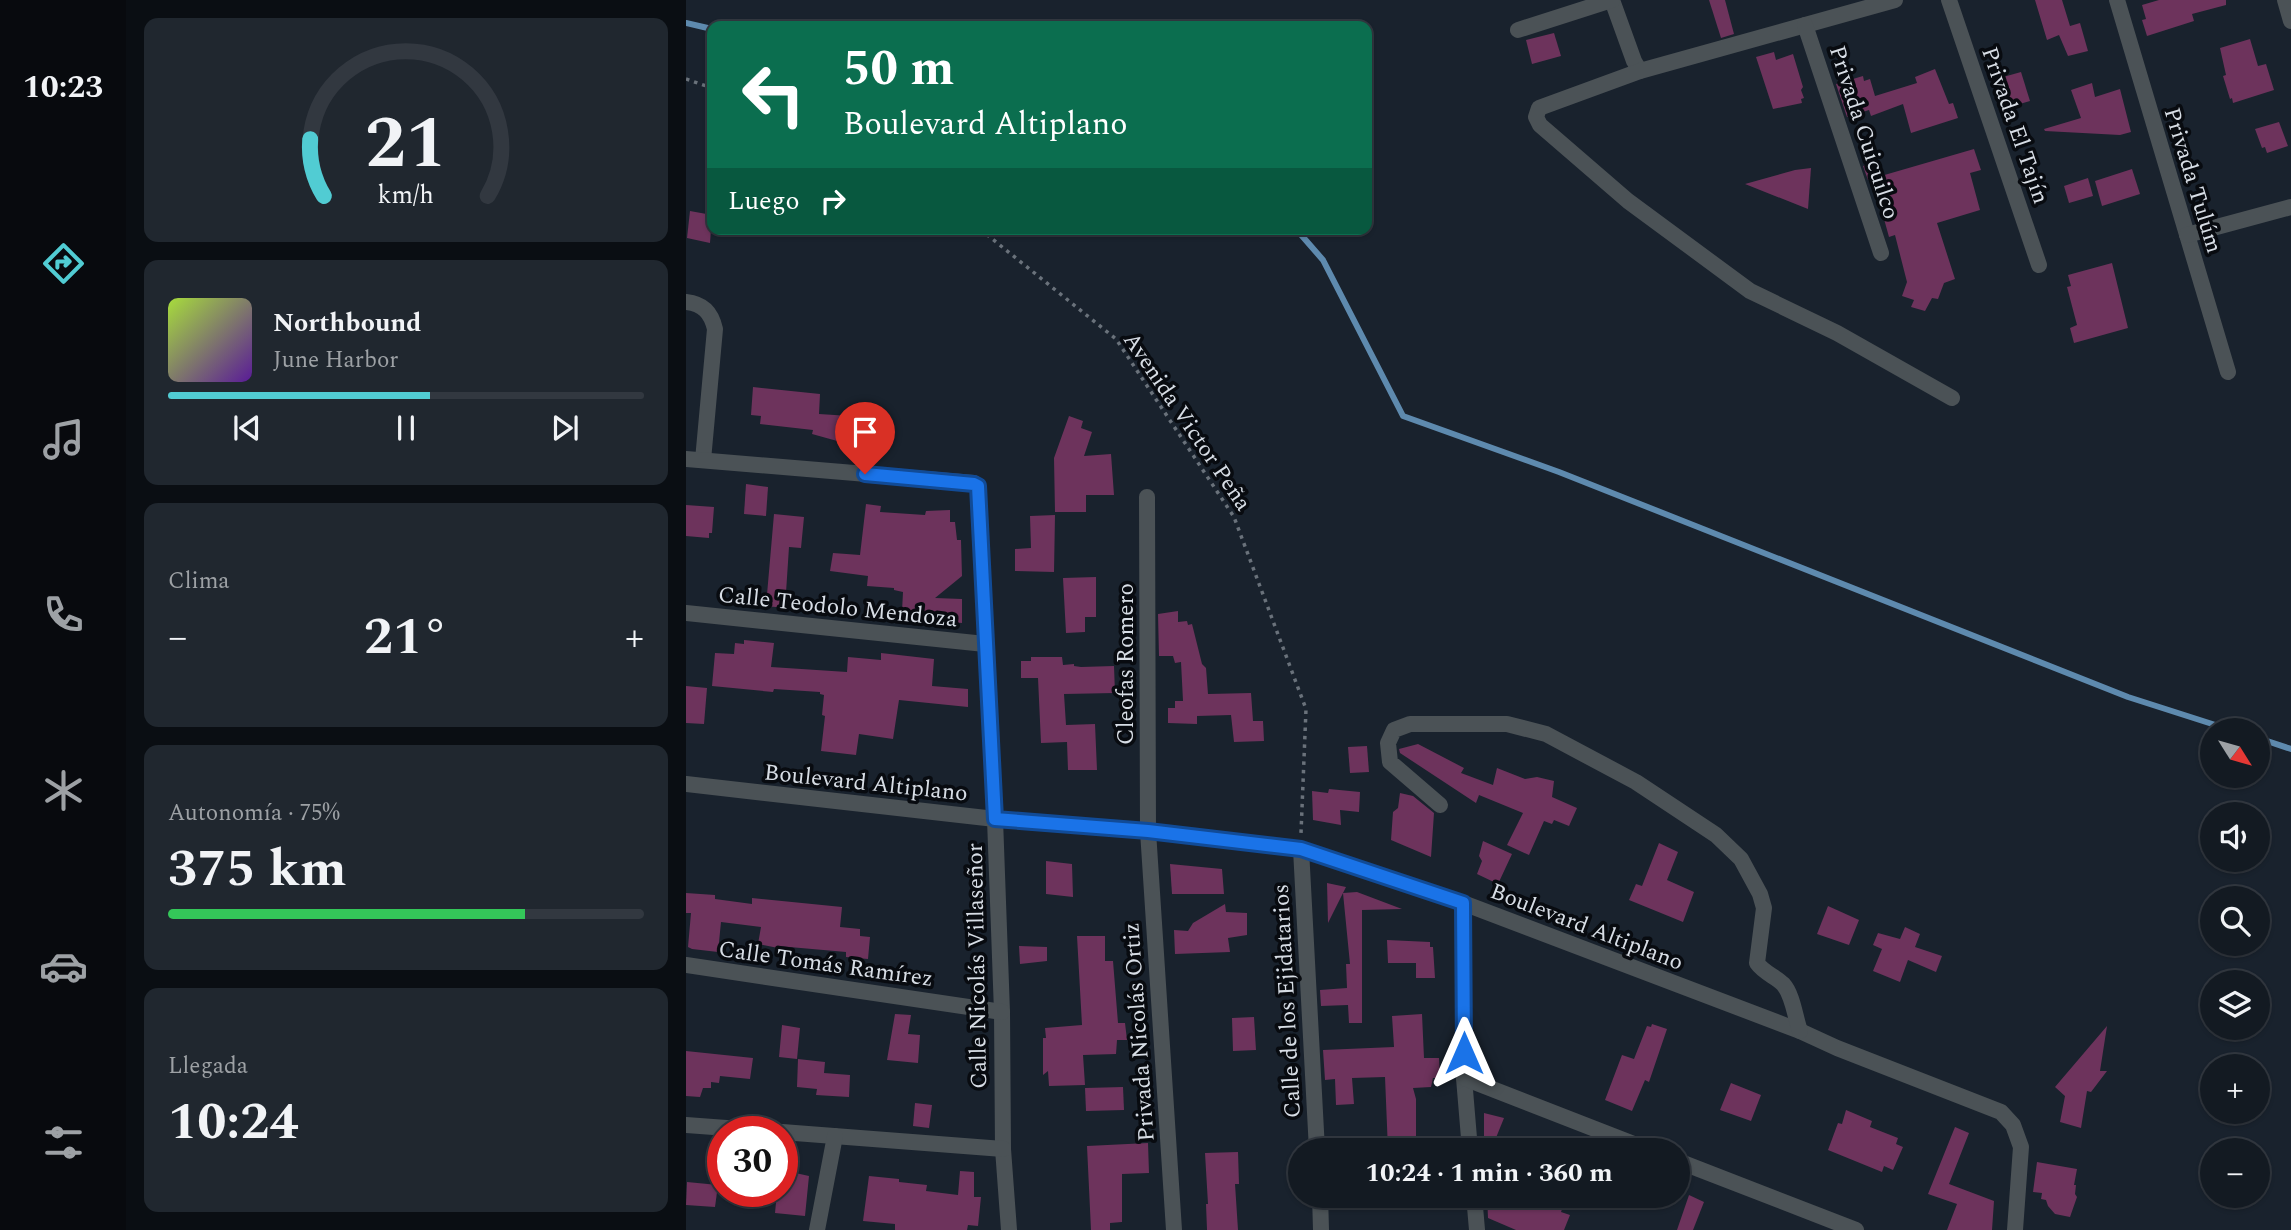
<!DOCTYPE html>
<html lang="es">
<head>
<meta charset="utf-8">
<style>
	body { margin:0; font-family:Spectral,serif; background:#20272f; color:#f1f3f6; height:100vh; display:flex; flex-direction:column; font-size:26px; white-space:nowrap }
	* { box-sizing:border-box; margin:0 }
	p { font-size:23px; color:#9da1a5 }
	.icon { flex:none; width:38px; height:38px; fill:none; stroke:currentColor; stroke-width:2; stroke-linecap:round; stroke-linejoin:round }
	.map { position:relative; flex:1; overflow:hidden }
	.panel { display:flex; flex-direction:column; gap:18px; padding:18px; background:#0a0e13; width:560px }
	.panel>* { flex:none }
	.top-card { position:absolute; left:21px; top:21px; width:665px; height:214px; border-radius:14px; box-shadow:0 2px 5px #0004,0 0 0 2px #323840; background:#0b6e4f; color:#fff; overflow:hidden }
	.needle { width:46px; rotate:127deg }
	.buttons { position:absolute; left:1514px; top:718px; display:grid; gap:14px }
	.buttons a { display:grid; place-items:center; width:70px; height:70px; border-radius:50%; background:#131a22; box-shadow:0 2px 5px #0004,0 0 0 2px #323840; font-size:35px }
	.speed { position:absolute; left:21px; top:1116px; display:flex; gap:14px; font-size:35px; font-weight:700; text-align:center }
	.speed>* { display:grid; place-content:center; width:91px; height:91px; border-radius:50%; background:#131a22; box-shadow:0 2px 5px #0004,0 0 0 2px #323840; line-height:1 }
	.speed .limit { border:10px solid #d22; background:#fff; color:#111 }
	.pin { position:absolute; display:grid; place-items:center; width:60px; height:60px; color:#fff; margin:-72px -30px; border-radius:50% 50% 50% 0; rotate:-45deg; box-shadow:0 0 7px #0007 }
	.pin .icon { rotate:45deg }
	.me { position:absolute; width:77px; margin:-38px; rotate:0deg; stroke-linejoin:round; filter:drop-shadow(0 0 5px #0008) }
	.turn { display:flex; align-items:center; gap:24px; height:147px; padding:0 21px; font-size:32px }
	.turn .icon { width:91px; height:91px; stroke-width:2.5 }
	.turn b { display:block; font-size:49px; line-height:60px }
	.then { display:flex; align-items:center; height:66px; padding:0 21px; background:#0003; gap:14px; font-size:26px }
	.big { font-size:52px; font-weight:700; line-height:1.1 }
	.panel .tile { flex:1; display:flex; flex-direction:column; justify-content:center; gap:10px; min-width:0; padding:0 24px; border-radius:14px; background:#20272f }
	.panel .dial { align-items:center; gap:0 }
	.dial svg { height:182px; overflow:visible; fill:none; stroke:#323840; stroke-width:7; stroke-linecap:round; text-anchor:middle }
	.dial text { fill:#f1f3f6; stroke:none }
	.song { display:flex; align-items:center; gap:21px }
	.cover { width:84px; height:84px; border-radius:10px; background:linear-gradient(135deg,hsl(80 70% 55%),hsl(270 70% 35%)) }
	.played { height:7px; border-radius:4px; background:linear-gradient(90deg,#51ccd3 55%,#323840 55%) }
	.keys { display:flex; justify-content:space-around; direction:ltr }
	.heat { display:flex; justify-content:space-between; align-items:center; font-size:38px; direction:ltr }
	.charge { height:10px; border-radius:5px; background:linear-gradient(90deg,#34c759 75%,#323840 0) }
	.trip { position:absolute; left:602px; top:1138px; width:402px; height:70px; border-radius:35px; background:#131a22; box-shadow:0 2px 5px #0004,0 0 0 2px #323840; font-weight:700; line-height:70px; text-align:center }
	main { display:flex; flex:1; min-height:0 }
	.tab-bar { display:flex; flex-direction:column; width:126px; justify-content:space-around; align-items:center; background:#080a0e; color:#9da1a5 }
	.tab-bar .icon { width:49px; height:49px }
	.tab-bar .on { color:#51ccd3 }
	.tab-bar b { font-size:32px; color:#f1f3f6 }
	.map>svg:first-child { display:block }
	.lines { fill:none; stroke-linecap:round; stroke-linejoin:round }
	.stream { stroke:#5e8aae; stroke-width:6 }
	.building { fill:#6d335c }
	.path { stroke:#6a727b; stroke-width:3.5; stroke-dasharray:3.5 5; stroke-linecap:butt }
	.street { stroke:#4b5256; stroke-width:16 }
	.route-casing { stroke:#114b97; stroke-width:18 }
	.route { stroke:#1a73e8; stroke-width:12 }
	.labels { text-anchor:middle; stroke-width:7; stroke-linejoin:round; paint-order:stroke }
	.street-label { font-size:23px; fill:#d7dde5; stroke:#080b10 }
</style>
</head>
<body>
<main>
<nav class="tab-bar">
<b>10:23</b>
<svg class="icon on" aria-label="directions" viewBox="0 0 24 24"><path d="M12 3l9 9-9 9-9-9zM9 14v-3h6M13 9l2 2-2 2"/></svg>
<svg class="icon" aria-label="music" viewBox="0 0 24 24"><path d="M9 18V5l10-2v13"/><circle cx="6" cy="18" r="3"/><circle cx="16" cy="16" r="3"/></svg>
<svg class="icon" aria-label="phone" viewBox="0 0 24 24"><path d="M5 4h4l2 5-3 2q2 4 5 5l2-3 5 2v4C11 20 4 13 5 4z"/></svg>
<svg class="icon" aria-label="climate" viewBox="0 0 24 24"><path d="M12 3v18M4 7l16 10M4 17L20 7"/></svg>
<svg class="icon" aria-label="car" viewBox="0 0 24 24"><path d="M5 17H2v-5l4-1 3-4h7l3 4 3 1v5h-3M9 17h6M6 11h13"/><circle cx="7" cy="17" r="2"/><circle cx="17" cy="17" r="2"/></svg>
<svg class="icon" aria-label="filters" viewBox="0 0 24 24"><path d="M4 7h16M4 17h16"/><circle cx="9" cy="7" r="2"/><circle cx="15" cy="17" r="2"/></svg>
</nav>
<section class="panel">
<div class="tile dial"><svg viewBox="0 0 100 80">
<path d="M14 69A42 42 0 1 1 86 69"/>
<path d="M14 69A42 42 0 0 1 8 44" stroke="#51ccd3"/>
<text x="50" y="56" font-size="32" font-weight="700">21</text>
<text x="50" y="72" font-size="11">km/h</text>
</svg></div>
<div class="tile">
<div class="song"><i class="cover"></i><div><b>Northbound</b><p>June Harbor</p></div></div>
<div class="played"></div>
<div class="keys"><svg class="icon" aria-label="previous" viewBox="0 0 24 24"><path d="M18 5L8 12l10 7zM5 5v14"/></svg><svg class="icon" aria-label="pause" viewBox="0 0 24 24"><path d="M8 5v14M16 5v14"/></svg><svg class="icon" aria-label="next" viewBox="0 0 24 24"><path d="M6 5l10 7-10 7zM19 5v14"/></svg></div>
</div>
<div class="tile"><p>Clima</p>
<div class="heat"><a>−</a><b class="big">21°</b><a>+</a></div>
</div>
<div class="tile"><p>Autonomía · 75%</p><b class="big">375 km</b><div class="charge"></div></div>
<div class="tile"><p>Llegada</p><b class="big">10:24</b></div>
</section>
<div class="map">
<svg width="1605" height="1230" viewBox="0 0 1605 1230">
	<rect width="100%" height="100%" fill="#19222d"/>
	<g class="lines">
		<g class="stream">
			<polyline points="0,23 26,29"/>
			<polyline points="610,229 637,260 717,416 873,472 1442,697 1545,730"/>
			<polyline points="1572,738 1605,749"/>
		</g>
	</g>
	<g class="building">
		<polygon points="1023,0 1039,0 1048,34 1035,38"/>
		<polygon points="1349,0 1376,0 1384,26 1394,23 1402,51 1382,56 1373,35 1361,40"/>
		<polygon points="1473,0 1540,0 1540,5 1506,14 1508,21 1461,36 1456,20 1460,19 1456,5"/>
		<polygon points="868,33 875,56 846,64 840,40"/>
		<polygon points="1564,39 1572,66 1580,64 1588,90 1547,103 1546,98 1544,99 1537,76 1540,75 1534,48"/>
		<polygon points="1088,52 1090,60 1107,54 1117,87 1115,90 1118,98 1115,99 1116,103 1087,109 1070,57"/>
		<polygon points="1249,69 1263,104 1267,103 1272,118 1225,133 1217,104 1185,116 1183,110 1161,117 1150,84 1177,76 1178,81 1184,79 1189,96 1231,83 1229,77"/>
		<polygon points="1335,72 1344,101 1320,108 1310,79"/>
		<polygon points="1406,83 1409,97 1434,89 1445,132 1434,135 1359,131 1358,129 1395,118 1385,90"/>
		<polygon points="1593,122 1602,146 1581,153 1579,147 1576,148 1569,129"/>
		<polygon points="1288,149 1295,170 1284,173 1294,210 1251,223 1269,279 1258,283 1252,299 1246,298 1239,311 1225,307 1228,300 1216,296 1221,282 1209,235 1203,237 1187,179 1190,178 1182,180 1177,166 1191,162 1195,176"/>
		<polygon points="1125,168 1122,209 1059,184 1109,170"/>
		<polygon points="1446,169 1454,194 1416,206 1409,181"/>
		<polygon points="1402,178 1407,196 1383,203 1378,186"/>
		<polygon points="4,211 26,215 24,243 1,238"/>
		<polygon points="1426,263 1442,328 1388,343 1384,328 1391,325 1381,287 1385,286 1382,275"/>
		<polygon points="67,387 134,394 133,414 164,416 162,444 126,434 127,430 74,424 75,416 65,415"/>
		<polygon points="383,416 397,421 395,428 406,432 398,456 425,454 428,495 400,495 400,512 369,512 368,458"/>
		<polygon points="60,484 82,487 80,516 58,514"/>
		<polygon points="180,504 195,506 194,512 239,515 240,511 264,510 264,522 269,522 271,540 275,540 276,576 249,598 276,599 276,623 229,619 230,613 216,611 217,592 208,590 208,588 181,586 182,576 144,571 147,553 174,555"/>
		<polygon points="0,505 28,507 26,533 23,533 23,538 0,536"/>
		<polygon points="88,514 118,517 115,548 103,547 99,608 80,606"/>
		<polygon points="369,515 368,572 329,571 329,549 345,548 344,516"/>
		<polygon points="410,577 410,617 399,617 399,632 380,633 377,578"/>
		<polygon points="492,611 492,622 501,621 502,625 506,624 516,664 520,668 522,694 565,693 567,721 577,721 578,741 548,742 545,715 511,716 511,724 482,723 482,708 489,708 489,701 497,701 495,662 489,663 487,656 473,656 472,614"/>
		<polygon points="58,640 88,643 85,667 161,672 162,657 195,660 195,653 248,659 246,686 282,689 282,707 213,700 207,739 173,734 170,755 135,751 139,716 136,715 138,695 134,694 134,692 88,689 87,692 26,686 29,653 48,654 49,643 58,644"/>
		<polygon points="345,657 376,657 377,665 388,664 388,666 395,667 428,666 429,693 378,694 380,725 409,724 411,770 382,770 381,742 355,743 352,678 335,678 335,661 345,661"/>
		<polygon points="0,686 21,688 18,724 0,723"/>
		<polygon points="732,744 778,768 775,773 807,785 811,768 839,779 851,777 868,781 866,797 891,808 883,826 868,820 866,824 858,821 843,855 821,845 837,813 793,795 790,803 714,753 713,749"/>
		<polygon points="681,746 683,772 664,773 662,747"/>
		<polygon points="643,789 674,792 673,812 654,810 655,825 627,820 626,791 642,793"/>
		<polygon points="714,793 727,796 748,813 745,857 705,840 707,812 712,808"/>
		<polygon points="797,841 826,854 812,884 791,874 796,861 793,856"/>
		<polygon points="973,843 992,852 981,880 1008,892 997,922 943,900 950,884 956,886"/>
		<polygon points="360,861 386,864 387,897 360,894"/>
		<polygon points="484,864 536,869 538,894 486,894"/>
		<polygon points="641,883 660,887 642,923"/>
		<polygon points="671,892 716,909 676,910 676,1023 663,1023 662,1005 635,1006 634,990 661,988 660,964 664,964 657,893"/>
		<polygon points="0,893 29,895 29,899 66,904 66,898 156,907 154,927 174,929 174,936 184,937 182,959 160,957 160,952 92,946 92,948 72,944 75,927 35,922 32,952 6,949 2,947 5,913 0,913"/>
		<polygon points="539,904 540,912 561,913 561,935 542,938 544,952 489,954 488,930 502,931 507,923"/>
		<polygon points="1142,906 1173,920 1163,945 1131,934"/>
		<polygon points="1219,927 1234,934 1229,947 1256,956 1250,972 1222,960 1214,982 1187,971 1196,949 1187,945 1192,933 1214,939"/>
		<polygon points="391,936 419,936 419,961 427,961 432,1023 439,1023 441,1040 431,1040 430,1054 397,1055 399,1085 363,1086 362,1071 357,1075 357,1038 360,1038 359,1028 396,1025"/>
		<polygon points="701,940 744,942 744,947 747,947 749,978 730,978 730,963 702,963"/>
		<polygon points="333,946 361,947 361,961 334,964"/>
		<polygon points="209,1014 225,1015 222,1034 234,1035 232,1063 201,1060"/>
		<polygon points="736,1014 738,1058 753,1058 754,1078 747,1078 745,1087 727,1088 730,1099 730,1150 702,1150 699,1077 666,1078 668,1104 650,1105 649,1079 639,1080 637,1050 708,1047 706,1016"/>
		<polygon points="568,1017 570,1050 547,1051 546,1018"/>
		<polygon points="966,1024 981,1029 963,1082 959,1080 946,1111 919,1100 936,1055 948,1059 961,1026 965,1027"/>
		<polygon points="96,1025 114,1028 111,1059 93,1057"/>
		<polygon points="1421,1026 1414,1071 1421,1071 1405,1092 1401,1091 1395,1128 1374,1122 1379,1096 1369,1087"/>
		<polygon points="0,1051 67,1058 64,1079 34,1076 33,1083 25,1082 25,1088 17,1088 14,1097 0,1096"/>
		<polygon points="112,1059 139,1062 138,1073 164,1075 163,1097 130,1095 131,1089 111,1087"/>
		<polygon points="1045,1083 1075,1095 1065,1121 1034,1110"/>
		<polygon points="437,1087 438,1110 400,1111 399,1088"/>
		<polygon points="229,1103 246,1105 243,1128 227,1126"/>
		<polygon points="1160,1110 1186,1121 1184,1127 1212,1138 1210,1144 1217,1147 1207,1170 1198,1166 1196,1172 1142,1150 1152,1123 1156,1124"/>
		<polygon points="798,1113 818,1118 805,1150 798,1150"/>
		<polygon points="1269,1127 1283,1133 1263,1184 1308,1201 1306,1230 1261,1230 1271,1204 1242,1194"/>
		<polygon points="462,1143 463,1173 436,1174 436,1222 424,1223 424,1230 405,1230 401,1146"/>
		<polygon points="552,1152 553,1184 549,1184 552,1230 521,1230 520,1204 522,1204 519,1153"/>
		<polygon points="1351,1162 1391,1169 1388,1185 1390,1185 1389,1194 1391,1197 1384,1217 1369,1214 1362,1206 1360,1200 1355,1199 1356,1193 1347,1192"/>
		<polygon points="96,1170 123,1176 119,1216 89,1213 91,1192 96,1192"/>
		<polygon points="274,1171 288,1172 288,1197 295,1197 292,1226 282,1225 281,1230 209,1230 209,1224 177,1221 183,1176 213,1179 213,1182 241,1185 240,1191 272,1195"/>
		<polygon points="1,1182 32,1185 29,1207 0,1205"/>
		<polygon points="801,1195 881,1195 875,1212 884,1215 878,1230 830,1230 802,1218"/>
		<polygon points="1003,1195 1018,1202 1007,1230 991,1230"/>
	</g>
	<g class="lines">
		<g class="path">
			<polyline points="0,79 26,88"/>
			<polyline points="294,229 430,339 548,517 620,709 615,833"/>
		</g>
		<g class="street">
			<polyline points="926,0 948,61 954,71"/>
			<polyline points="1209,0 954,71 853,108 850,117 854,125 942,201 1064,291 1151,333 1266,398"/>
			<polyline points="1263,0 1353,265"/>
			<polyline points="1431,0 1542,372"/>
			<polyline points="1599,0 1605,21"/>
			<polyline points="1119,25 1195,253"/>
			<polyline points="832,30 926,0"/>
			<polyline points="1501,235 1605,207"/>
			<path d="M0,302C17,304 25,312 29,329L17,460"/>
			<polyline points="0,459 288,483 292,486 309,819 316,1012 317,1149 323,1230"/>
			<polyline points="461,497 462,831 488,1230"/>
			<polyline points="0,613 299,644"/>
			<polyline points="0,784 309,819 462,831 615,849 777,903 1114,1031 1151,1048 1315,1112 1327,1125 1335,1147 1329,1230"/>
			<path d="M754,805L704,762L702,743L708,730L724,724H821L860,734L950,782L1030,835L1055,859L1074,894L1078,908L1071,963C1078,973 1089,976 1097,984C1107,995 1109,1017 1114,1031"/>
			<polyline points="615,849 631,1150"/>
			<polyline points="777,903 778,1078 784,1150"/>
			<polyline points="0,965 316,1012"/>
			<polyline points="778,1078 963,1150"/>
			<polyline points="0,1125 94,1132"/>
			<polyline points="96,1132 317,1149"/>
			<polyline points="992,1161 1170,1230"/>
			<polyline points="634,1195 635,1230"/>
			<polyline points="788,1195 791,1230"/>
			<polyline points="131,1230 149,1136"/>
		</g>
	</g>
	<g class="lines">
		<g class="route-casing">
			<polyline id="route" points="179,474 288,484 292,486 309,819 462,831 615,849 777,903 778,1053"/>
		</g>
		<use href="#route" class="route"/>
	</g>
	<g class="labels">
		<g class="street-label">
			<text transform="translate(1330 125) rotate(71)" y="8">Privada El Tajín</text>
			<text transform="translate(1179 132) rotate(72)" y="8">Privada Cuicuilco</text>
			<text transform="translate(1508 180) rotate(73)" y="8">Privada Tulúm</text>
			<text transform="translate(502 421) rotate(56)" y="8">Avenida Victor Peña</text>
			<text transform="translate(152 606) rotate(6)" y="8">Calle Teodolo Mendoza</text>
			<text transform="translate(439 664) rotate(-90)" y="8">Cleofas Romero</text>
			<text transform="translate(180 782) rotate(6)" y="8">Boulevard Altiplano</text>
			<text transform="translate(901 926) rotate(21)" y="8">Boulevard Altiplano</text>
			<text transform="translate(140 963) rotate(8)" y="8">Calle Tomás Ramírez</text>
			<text transform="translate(290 966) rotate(-91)" y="8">Calle Nicolás Villaseñor</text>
			<text transform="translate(600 1001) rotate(-93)" y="8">Calle de los Ejidatarios</text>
			<text transform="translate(452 1032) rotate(-94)" y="8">Privada Nicolás Ortiz</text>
		</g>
	</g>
</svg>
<div class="buttons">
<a><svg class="needle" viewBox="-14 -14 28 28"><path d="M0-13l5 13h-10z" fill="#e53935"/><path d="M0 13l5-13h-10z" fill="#9da1a5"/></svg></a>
<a><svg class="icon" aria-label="sound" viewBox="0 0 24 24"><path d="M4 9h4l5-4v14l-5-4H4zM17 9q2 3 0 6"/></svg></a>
<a><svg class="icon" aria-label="search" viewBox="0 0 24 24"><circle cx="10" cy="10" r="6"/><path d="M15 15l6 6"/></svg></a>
<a><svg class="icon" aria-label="layers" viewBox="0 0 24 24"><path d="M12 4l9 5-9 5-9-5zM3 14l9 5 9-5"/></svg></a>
<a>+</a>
<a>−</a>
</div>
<div class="speed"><div class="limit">30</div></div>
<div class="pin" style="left:179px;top:474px;background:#d93025"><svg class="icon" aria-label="arrive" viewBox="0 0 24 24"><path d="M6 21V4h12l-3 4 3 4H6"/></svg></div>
<svg class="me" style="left:778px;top:1053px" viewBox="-20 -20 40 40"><path d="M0-17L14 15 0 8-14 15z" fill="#1a73e8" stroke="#fff" stroke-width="4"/></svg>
<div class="trip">10:24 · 1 min · 360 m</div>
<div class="top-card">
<div class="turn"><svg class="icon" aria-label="left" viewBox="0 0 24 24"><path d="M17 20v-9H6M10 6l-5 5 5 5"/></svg><div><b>50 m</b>Boulevard Altiplano</div></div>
<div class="then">Luego<svg class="icon" aria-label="right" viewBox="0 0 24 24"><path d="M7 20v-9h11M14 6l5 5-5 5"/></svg></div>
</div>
</div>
</main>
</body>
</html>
